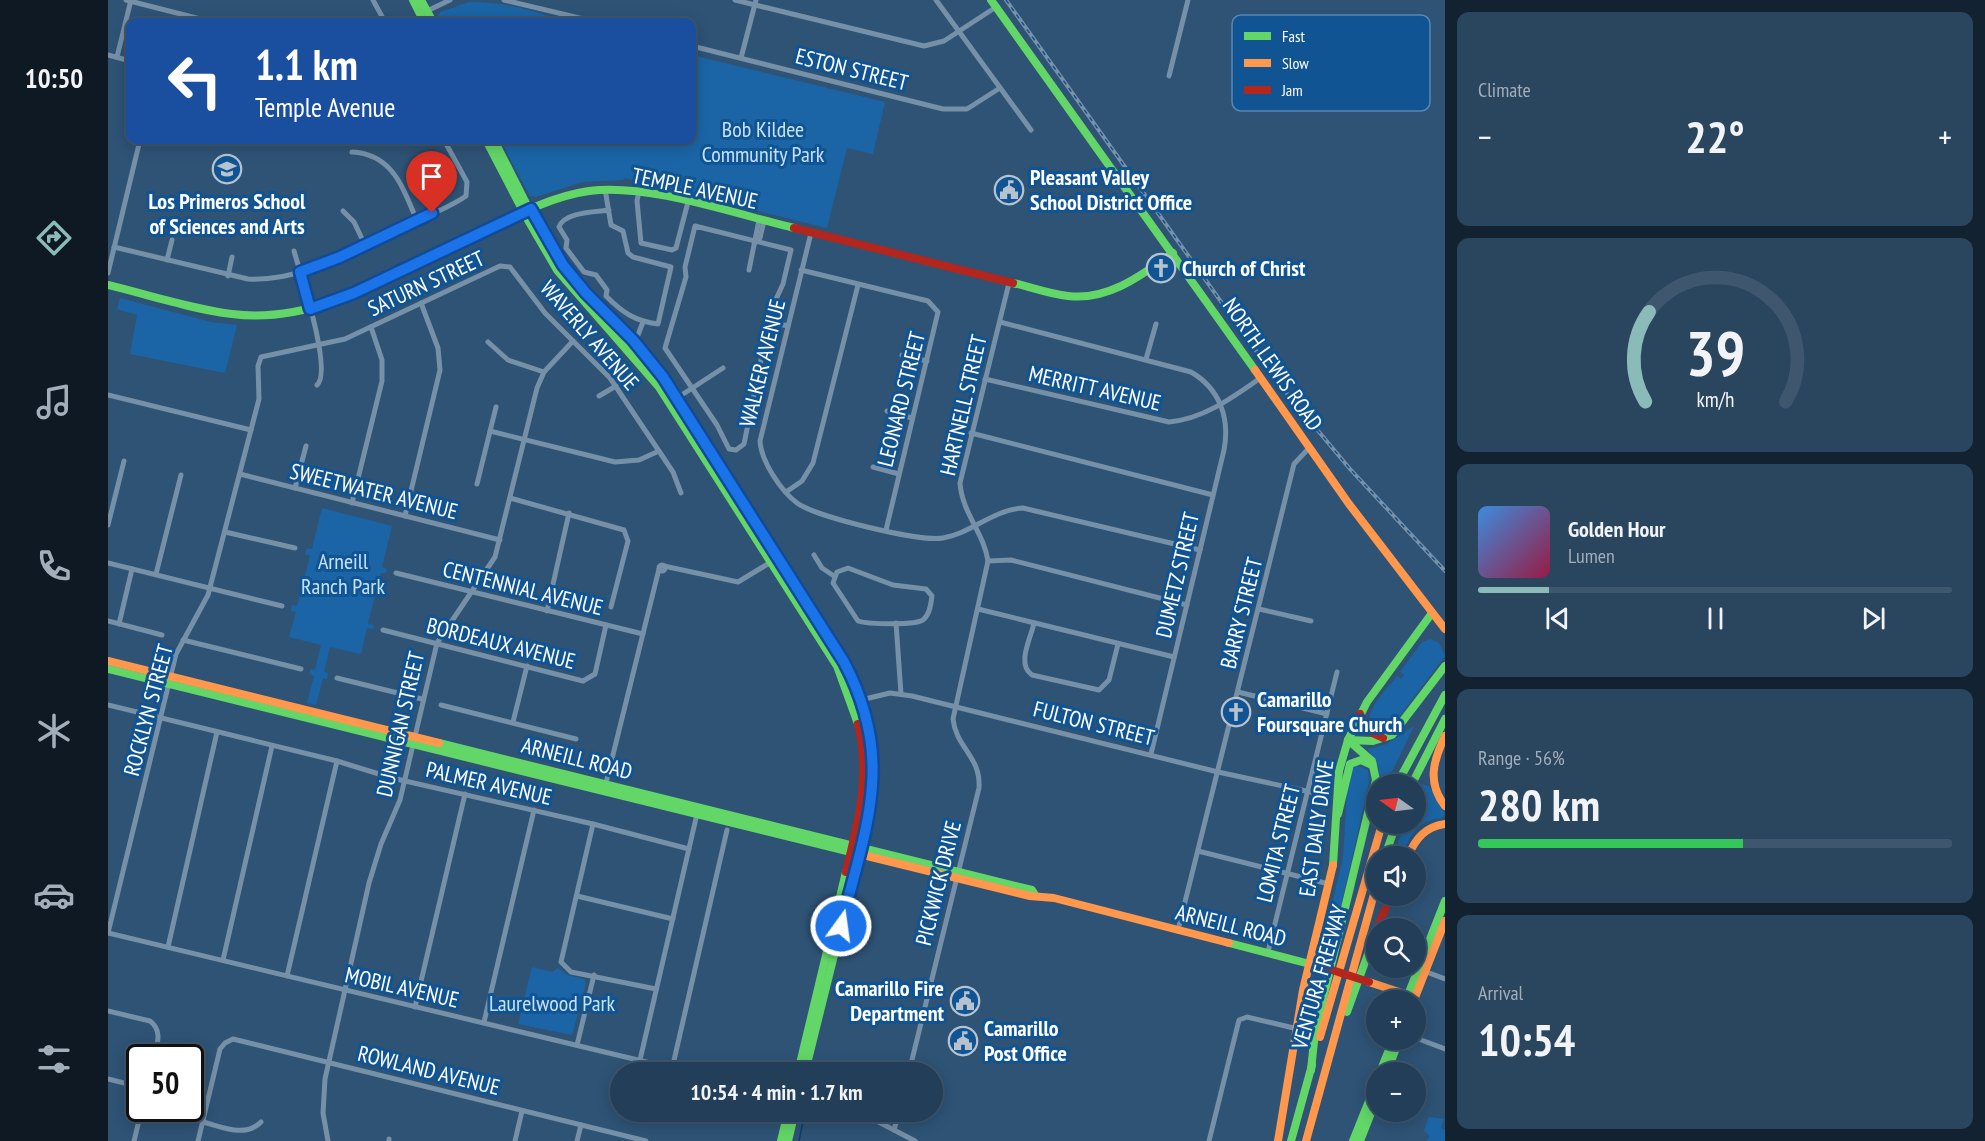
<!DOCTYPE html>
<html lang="en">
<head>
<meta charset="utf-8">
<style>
	body { margin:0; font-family:"PT Sans Narrow",sans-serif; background:#2a455e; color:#f1f3f6; height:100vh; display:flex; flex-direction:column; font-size:22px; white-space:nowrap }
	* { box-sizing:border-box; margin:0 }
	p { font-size:20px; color:#a2aeba }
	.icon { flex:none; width:33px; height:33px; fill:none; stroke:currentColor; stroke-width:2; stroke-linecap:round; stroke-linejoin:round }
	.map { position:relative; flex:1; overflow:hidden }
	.side { display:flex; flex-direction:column; gap:12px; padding:12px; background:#132230; width:540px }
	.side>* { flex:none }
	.hud { position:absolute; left:18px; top:18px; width:570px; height:126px; border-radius:12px; box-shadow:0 3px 15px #0003,0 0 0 2px #3f576e; background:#1a4fa0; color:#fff; overflow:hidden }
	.needle { width:39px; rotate:284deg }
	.buttons { position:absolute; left:1258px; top:774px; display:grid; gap:12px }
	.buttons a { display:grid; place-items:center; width:60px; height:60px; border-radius:50%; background:#223e58; box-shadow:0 3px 15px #0003,0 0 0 2px #3f576e; font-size:30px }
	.speed { position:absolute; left:18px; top:1044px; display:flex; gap:12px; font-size:30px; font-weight:700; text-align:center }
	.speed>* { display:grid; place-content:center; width:78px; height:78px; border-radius:50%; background:#223e58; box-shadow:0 3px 15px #0003,0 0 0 2px #3f576e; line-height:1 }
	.speed .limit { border:3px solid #111; border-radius:9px; background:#fff; color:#111 }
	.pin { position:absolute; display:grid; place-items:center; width:51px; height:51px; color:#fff; margin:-62px -26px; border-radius:50% 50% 50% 0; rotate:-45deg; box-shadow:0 0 6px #0007 }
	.pin .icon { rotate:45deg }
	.me { position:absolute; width:66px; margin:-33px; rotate:14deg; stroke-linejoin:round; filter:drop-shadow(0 0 4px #0008) }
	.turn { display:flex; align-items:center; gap:21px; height:126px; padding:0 30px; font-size:27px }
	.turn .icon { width:78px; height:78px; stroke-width:2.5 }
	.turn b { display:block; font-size:42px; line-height:51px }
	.big { font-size:45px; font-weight:800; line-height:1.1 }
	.side .tile { flex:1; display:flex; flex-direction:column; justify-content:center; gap:9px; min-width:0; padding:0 21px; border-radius:12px; background:#2a455e }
	.side .dial { align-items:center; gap:0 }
	.dial svg { height:156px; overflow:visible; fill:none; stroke:#3f576e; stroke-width:7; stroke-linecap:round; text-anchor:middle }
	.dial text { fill:#f1f3f6; stroke:none }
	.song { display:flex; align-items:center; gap:18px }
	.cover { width:72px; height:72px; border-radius:9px; background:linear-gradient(135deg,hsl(210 70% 55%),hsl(340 70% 35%)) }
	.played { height:6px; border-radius:3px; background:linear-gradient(90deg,#8bbbb9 15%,#3f576e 15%) }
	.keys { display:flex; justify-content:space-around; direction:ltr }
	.heat { display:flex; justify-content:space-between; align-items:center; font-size:33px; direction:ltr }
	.charge { height:9px; border-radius:4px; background:linear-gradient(90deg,#34c759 56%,#3f576e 0) }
	.trip { position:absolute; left:502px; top:1062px; width:333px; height:60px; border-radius:30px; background:#223e58; box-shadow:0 3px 15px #0003,0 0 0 2px #3f576e; font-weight:800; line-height:60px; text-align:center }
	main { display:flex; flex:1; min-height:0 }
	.menu { display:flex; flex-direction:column; width:108px; justify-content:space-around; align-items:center; background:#0e1923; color:#a2aeba }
	.menu .icon { width:42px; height:42px }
	.menu .on { color:#8bbbb9 }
	.menu b { font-size:27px; color:#f1f3f6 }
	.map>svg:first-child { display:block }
	.green { fill:#1b65a6 }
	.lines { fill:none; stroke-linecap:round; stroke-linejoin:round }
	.stream { stroke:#0d3f70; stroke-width:1.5 }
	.street { stroke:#7690a8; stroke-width:5 }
	.fast { stroke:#63d668; stroke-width:8 }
	.slow { stroke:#ff974d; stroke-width:8 }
	.jam { stroke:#b3261e; stroke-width:8 }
	.rail-casing { stroke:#7991a7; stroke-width:4 }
	.rail { stroke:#105493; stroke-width:1.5; stroke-dasharray:4.5; stroke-linecap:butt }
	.jam-bridge { stroke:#b3261e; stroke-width:8 }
	.route-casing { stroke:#114b97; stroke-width:15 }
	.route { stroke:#1a73e8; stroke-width:10 }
	.labels { text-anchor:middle; stroke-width:6; stroke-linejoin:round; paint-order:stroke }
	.street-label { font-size:22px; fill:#fff; stroke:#105493 }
	.park-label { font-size:22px; fill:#c5e3fe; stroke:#105493 }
	.poi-label { font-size:22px; font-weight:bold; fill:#fff; stroke:#105493; text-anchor:start }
	.key { fill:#105493; stroke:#5887b3; stroke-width:1.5 }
	.key-label { font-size:16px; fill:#fff }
</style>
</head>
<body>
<main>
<nav class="menu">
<b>10:50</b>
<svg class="icon on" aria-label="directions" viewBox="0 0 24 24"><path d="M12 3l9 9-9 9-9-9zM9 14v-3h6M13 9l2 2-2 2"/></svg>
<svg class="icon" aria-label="music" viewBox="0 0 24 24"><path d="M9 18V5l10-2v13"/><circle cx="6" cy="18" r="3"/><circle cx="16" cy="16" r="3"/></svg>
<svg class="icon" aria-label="phone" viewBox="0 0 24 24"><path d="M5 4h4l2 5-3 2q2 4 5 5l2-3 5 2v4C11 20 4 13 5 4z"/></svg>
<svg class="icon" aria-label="climate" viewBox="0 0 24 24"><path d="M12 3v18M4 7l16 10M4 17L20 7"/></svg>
<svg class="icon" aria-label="car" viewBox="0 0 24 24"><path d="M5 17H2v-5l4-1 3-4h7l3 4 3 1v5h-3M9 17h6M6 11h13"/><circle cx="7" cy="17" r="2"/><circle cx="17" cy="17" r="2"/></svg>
<svg class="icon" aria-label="filters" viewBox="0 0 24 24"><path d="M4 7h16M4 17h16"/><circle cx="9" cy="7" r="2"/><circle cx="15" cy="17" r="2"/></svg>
</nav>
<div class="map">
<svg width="1337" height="1141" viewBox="0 0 1337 1141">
	<rect width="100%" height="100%" fill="#2e5375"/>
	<g class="green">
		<path d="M361,2C392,2 427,9 455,22H332L329,17L332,12Z"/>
		<polygon points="584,55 777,102 765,154 739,148 719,228 517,178 515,180 474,182 428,197 422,196 392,140 584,140"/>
		<polygon points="12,298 103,322 129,325 117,373 22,354 29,315 9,309"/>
		<polygon points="214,508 284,526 274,567 279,569 278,573 273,573 260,623 266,625 265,629 259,628 253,654 222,647 216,672 220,673 219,679 215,678 208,705 199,703 206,676 201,674 203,669 207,670 213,645 181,637 188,612 183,611 184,605 189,606 202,556 197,554 199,548 204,549"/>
		<path d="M1323,639L1331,643L1337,656L1284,726L1272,732L1264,729C1255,708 1278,692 1289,676L1293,679L1296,675L1292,672L1314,642Z"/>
		<polygon points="1306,726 1278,784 1271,784 1271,768 1260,749 1279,744"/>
		<polygon points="1248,765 1260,770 1261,782 1221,961 1215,957 1213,951 1235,858 1240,773"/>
		<path d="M1313,784L1321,786L1337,814C1333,820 1331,818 1324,820C1307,825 1300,840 1294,856H1285L1297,824H1308V796Z"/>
		<polygon points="424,967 444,972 450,968 459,975 476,979 478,983 464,1035 410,1024"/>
		<polygon points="1321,1117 1336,1119 1333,1128 1337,1130 1337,1141 1319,1141 1321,1136 1316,1130"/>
	</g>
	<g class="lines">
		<polyline class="stream" points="691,1141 697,1112"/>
		<g class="street">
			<polyline points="18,0 104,22"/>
			<polyline points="265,0 277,22"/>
			<polyline points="396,0 488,22"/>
			<polyline points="627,0 816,46 836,41 888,7"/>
			<polyline points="828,0 923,130"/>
			<polyline points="319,11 342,0"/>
			<polyline points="584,46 835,109 859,109 892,88"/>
			<polyline points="0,55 22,61"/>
			<polyline points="9,57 23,0"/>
			<polyline points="633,58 648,0"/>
			<polyline points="1061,76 1080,0"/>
			<path d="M244,152C285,154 295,188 309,221"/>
			<path d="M497,189L503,225L515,231L520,253L525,257L563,267L550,324C527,321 515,313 498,296L499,290L488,275L476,272L458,248L459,240L451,227C456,212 487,212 501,210"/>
			<polyline points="531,191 529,201 533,243 564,250 568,248 580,202"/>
			<polyline points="235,211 246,222 257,245"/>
			<polygon points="587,226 683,250 675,284 658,321 656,345 636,444 628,450 621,449 609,425 557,348 578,277 577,267"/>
			<path d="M703,233L652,441C653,461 673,491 689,503C708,517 811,542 835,538C864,533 884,510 915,508L1092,550"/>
			<polyline points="648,242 652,238 656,221"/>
			<path d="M6,247L140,279C196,282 251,248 300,225C318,216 341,208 358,196L359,182L336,140"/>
			<path d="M186,251C192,273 225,371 209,385"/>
			<polyline points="59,260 64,240"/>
			<polyline points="641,270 651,220"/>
			<polyline points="693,270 820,301 830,312 778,530"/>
			<polyline points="0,273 32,140"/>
			<polyline points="120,276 124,257"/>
			<polyline points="658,321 680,326"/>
			<path d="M892,322L1083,372C1112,389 1122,418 1116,450L1043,754"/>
			<polyline points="524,340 530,335 535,322"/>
			<polyline points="380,342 400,360 436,372"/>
			<polyline points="794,355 819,361"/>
			<polyline points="1038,359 1048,324"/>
			<path d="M877,379L1061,422C1095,419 1124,398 1151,379"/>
			<polyline points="0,395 143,430"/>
			<polyline points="491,396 508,386"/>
			<polyline points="569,398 615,368"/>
			<polyline points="779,411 804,418"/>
			<polyline points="382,431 507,462 531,460 551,451"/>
			<polyline points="863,433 1105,495"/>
			<polyline points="765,467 791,474"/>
			<polyline points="132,474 392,540"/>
			<polyline points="369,484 388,407"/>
			<polyline points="187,488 198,446"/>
			<polyline points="678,492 694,481 705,463 750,285"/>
			<polyline points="402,498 516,530 520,541 503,607"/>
			<polyline points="244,503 274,381 274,360 263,327"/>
			<polyline points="297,516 332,370 330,348 313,303"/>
			<polyline points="0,525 16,461"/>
			<polyline points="117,532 187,548"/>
			<polyline points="706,555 714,568 726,576"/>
			<polyline points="880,561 903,560 1079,605"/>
			<polyline points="0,563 174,606"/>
			<circle cx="554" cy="568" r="3"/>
			<polyline points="556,566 630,582 663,562"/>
			<path d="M740,568L785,585L818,589L824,596C823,603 822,614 816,619C810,626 759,624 750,621L725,583L729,572Z"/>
			<polyline points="288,573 535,634"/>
			<polyline points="48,574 73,475"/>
			<polyline points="870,609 1066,657"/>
			<polyline points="1151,609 1203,621"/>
			<polyline points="439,611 461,513"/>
			<polyline points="0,621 54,635"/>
			<polyline points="788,623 793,694"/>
			<path d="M926,623C923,638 908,664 924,675L991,690L1001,680L1010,644"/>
			<polyline points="11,624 24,569"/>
			<polyline points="275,630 475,681 487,674 498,625"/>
			<polyline points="75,640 193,669"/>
			<polyline points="229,678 314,699"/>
			<polyline points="1130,692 1219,714"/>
			<polyline points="753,700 782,693 804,696 1110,772 1212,794"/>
			<polyline points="0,705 229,761 284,778 485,824 581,849"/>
			<polyline points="333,705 468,739"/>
			<polyline points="405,722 419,666"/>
			<polyline points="497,787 551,569"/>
			<polyline points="485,824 453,962 463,972 548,989"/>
			<polyline points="1090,851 1221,884"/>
			<polyline points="469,896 565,919"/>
			<polyline points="1070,930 1186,464 1201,448"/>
			<polyline points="0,933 68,654 100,595 151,399 150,366 153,357 237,339 392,266 402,267 437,313 502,378 565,472 573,493"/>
			<polyline points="0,933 580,1072"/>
			<polyline points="60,947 109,732"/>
			<polyline points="1160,952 1229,672"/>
			<polyline points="115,960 164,746"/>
			<polyline points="1316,971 1337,979"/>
			<polyline points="179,976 229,761"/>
			<polyline points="307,1007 357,794"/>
			<path d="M0,1011L42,1021C55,1031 49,1044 46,1058"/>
			<polyline points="376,1022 426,810"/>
			<polyline points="1308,1038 1337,1049"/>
			<polyline points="469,1045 486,975"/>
			<polyline points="532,1060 589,814"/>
			<polyline points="564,1069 619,830"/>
			<path d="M801,1072L871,788C873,756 848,748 845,719L880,561C876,533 854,513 852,483L901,283"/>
			<polyline points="0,1079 32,1087"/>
			<polyline points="735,1112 763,1118 807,1141"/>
			<path d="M95,1122C115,1127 137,1138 153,1122"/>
			<polyline points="786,1130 791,1112"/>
			<polyline points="26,1141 34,1108"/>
			<polyline points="90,1141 112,1049 117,1043 125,1039 538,1141"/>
			<polyline points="220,1141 215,1113 217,1079 261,883 273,844 292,800 329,643 387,557 429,388 436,372 465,341"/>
			<polyline points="281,1141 281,1139"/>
			<polyline points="407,1141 414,1111"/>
			<polyline points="469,1141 473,1125"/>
			<polyline points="1101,1141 1131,1020 1139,1017 1190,1029"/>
		</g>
		<g class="fast">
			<polyline points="305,0 316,22"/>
			<polyline points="313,0 325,22"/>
			<polyline points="883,0 1147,370"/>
			<polyline points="378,140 417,215 449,270 551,387 729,666 750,724"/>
			<polyline points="386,140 426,219 454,264 555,377 700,605"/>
			<path d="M905,283C923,287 941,294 960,296C1000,301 1034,275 1065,253"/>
			<path d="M0,285C41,295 83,309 124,314C208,325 287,274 359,240C398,221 438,197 481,191C541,183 627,214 686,228"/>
			<polyline points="0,669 751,854"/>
			<polyline points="1240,740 1259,702 1324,613"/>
			<polyline points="331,743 924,890 927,895"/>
			<polyline points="1289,784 1337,695"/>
			<polyline points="1304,784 1337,719"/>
			<polyline points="1230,814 1242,764 1253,760 1264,765"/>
			<polyline points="1277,856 1288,824"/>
			<polyline points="1225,865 1231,771 1240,740"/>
			<polyline points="1121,943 1221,969"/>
			<polyline points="1298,1000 1337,901"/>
			<polyline points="1239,1012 1269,929"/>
			<polyline points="1203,1070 1207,1032 1268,780 1264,761 1240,740 1265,741 1284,735 1337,666"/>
			<polyline points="690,1072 738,872"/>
			<polyline points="697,1072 743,887"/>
			<polyline points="1272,1072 1285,1040"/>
			<polyline points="1279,1072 1291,1040"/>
			<polyline points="673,1141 680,1112"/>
			<polyline points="680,1141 687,1112"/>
			<polyline points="1183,1141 1204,1065"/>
			<polyline points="1245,1141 1269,1081"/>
			<polyline points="1252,1141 1269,1098"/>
		</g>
		<g class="slow">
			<polyline points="1147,370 1241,504 1337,629"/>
			<polyline points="0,661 331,743"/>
			<path d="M1337,736C1325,761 1319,783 1337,806"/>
			<polyline points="751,854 922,896 946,898 1121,943"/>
			<path d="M1300,856C1308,838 1317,827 1337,824"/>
			<polyline points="1261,982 1303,996"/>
			<polyline points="1306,1000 1337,921"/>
			<polyline points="1212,1037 1274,824"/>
			<polyline points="1170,1141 1195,990 1225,865"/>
			<polyline points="1198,1141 1269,883"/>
		</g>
		<g class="jam">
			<polyline points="686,228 905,283"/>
			<path d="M700,605C738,666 778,731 764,806C758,833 750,860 743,887"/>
			<polyline points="1252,714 1260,731 1275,738"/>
			<path d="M738,872C750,822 763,776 750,724"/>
			<polyline points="1269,928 1283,896"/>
		</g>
		<g class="rail-casing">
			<polyline id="rail" points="898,0 1176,390 1242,469 1337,571"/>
		</g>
		<use href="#rail" class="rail"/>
		<polyline class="jam-bridge" points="1221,969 1261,982"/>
	</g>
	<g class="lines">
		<g class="route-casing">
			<path id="route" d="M324,213L232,257L192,272L202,309L246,293L423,209L455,265L478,293L525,340L555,377L736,662C788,760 758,826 733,926"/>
		</g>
		<use href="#route" class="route"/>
	</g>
	<defs>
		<g id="school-ring" transform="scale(1.5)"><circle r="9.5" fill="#105493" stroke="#b6c3cf" stroke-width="1.5"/><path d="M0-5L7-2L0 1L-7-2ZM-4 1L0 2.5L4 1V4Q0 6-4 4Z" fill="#b6c3cf"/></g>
		<g id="civic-ring" transform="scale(1.5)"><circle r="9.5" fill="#105493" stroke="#b6c3cf" stroke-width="1.5"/><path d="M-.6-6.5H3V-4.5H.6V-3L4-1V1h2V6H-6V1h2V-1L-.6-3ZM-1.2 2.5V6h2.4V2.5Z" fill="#b6c3cf"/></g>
		<g id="church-ring" transform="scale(1.5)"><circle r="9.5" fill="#105493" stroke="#b6c3cf" stroke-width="1.5"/><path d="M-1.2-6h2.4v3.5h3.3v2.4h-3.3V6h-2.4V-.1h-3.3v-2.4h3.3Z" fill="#b6c3cf"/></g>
	</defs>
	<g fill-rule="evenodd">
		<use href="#school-ring" x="119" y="169"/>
		<use href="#civic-ring" x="901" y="190"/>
		<use href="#church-ring" x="1053" y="268"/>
		<use href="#church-ring" x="1128" y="712"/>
		<use href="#civic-ring" x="857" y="1001"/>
		<use href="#civic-ring" x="855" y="1041"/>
	</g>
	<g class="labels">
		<g class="street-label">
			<text transform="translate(744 69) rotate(14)" y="8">ESTON STREET</text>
			<text transform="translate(587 188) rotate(12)" y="8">TEMPLE AVENUE</text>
			<text transform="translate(318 283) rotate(-25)" y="8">SATURN STREET</text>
			<text transform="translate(482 335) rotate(49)" y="8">WAVERLY AVENUE</text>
			<text transform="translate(654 363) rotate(-76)" y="8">WALKER AVENUE</text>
			<text transform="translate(1165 364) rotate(55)" y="8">NORTH LEWIS ROAD</text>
			<text transform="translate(987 388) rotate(13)" y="8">MERRITT AVENUE</text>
			<text transform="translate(793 399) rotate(-76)" y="8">LEONARD STREET</text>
			<text transform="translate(855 405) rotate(-77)" y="8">HARTNELL STREET</text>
			<text transform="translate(266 491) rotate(14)" y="8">SWEETWATER AVENUE</text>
			<text transform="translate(1069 575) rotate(-77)" y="8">DUMETZ STREET</text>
			<text transform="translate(415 588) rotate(14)" y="8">CENTENNIAL AVENUE</text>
			<text transform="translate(1133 613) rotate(-76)" y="8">BARRY STREET</text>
			<text transform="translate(393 643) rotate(14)" y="8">BORDEAUX AVENUE</text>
			<text transform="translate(40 710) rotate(-75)" y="8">ROCKLYN STREET</text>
			<text transform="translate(986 723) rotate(14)" y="8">FULTON STREET</text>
			<text transform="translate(292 724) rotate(-77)" y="8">DUNNIGAN STREET</text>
			<text transform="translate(469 758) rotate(14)" y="8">ARNEILL ROAD</text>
			<text transform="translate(381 783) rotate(13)" y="8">PALMER AVENUE</text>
			<text transform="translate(1208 828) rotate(-82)" y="8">EAST DAILY DRIVE</text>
			<text transform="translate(1170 843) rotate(-76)" y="8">LOMITA STREET</text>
			<text transform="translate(830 883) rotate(-76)" y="8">PICKWICK DRIVE</text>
			<text transform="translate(1123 925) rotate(14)" y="8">ARNEILL ROAD</text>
			<text transform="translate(1211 977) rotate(-74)" y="8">VENTURA FREEWAY</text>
			<text transform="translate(294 987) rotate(13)" y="8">MOBIL AVENUE</text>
			<text transform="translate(321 1070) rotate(14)" y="8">ROWLAND AVENUE</text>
		</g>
		<g class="park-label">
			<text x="655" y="137">Bob Kildee<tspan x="655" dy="25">Community Park</tspan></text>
			<text x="235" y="569">Arneill<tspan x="235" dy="25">Ranch Park</tspan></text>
			<text x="444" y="1011">Laurelwood Park</text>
		</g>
		<g class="poi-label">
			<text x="922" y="185">Pleasant Valley<tspan x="922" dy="25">School District Office</tspan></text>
			<text x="119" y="209" text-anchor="middle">Los Primeros School<tspan x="119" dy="25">of Sciences and Arts</tspan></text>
			<text x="1074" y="276">Church of Christ</text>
			<text x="1149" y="707">Camarillo<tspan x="1149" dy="25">Foursquare Church</tspan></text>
			<text x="836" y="996" text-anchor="end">Camarillo Fire<tspan x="836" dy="25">Department</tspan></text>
			<text x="876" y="1036">Camarillo<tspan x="876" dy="25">Post Office</tspan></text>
		</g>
	</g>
	<rect x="1124" y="15" width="198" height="96" rx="9" class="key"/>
	<rect x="1136" y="32" width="27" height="8" fill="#63d668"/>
	<rect x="1136" y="59" width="27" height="8" fill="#ff974d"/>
	<rect x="1136" y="86" width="27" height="8" fill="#b3261e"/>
	<g class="key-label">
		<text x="1174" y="42">Fast</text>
		<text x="1174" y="69">Slow</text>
		<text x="1174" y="96">Jam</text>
	</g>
</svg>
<div class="buttons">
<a><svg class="needle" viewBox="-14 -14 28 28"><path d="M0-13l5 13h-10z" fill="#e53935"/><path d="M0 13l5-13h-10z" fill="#a2aeba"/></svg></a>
<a><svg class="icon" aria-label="sound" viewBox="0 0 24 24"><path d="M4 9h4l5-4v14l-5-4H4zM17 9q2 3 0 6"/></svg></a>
<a><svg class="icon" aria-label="search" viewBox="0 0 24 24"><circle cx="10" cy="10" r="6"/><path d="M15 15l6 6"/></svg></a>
<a>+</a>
<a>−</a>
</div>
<div class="speed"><div class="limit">50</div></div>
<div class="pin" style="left:324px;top:213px;background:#d93025"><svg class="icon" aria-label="arrive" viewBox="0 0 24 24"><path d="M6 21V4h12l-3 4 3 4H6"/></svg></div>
<svg class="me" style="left:733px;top:926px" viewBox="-20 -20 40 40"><circle r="17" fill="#1a73e8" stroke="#fff" stroke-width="3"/><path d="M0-11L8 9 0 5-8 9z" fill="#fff"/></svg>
<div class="trip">10:54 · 4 min · 1.7 km</div>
<div class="hud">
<div class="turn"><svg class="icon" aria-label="left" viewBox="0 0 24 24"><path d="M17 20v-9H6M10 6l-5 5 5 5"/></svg><div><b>1.1 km</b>Temple Avenue</div></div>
</div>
</div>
<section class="side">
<div class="tile"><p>Climate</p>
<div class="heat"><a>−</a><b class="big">22°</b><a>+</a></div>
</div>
<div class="tile dial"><svg viewBox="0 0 100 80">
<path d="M14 69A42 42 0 1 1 86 69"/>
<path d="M14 69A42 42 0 0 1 16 23" stroke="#8bbbb9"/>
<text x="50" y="56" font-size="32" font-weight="700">39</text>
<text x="50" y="72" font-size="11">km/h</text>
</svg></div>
<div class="tile">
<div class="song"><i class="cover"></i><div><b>Golden Hour</b><p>Lumen</p></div></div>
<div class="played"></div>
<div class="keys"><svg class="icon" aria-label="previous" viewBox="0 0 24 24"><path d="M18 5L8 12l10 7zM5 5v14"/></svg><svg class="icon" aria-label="pause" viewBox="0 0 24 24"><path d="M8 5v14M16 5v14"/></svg><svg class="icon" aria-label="next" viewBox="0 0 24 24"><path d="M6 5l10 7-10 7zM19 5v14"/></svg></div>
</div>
<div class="tile"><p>Range · 56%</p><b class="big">280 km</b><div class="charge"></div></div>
<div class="tile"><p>Arrival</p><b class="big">10:54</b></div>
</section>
</main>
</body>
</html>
